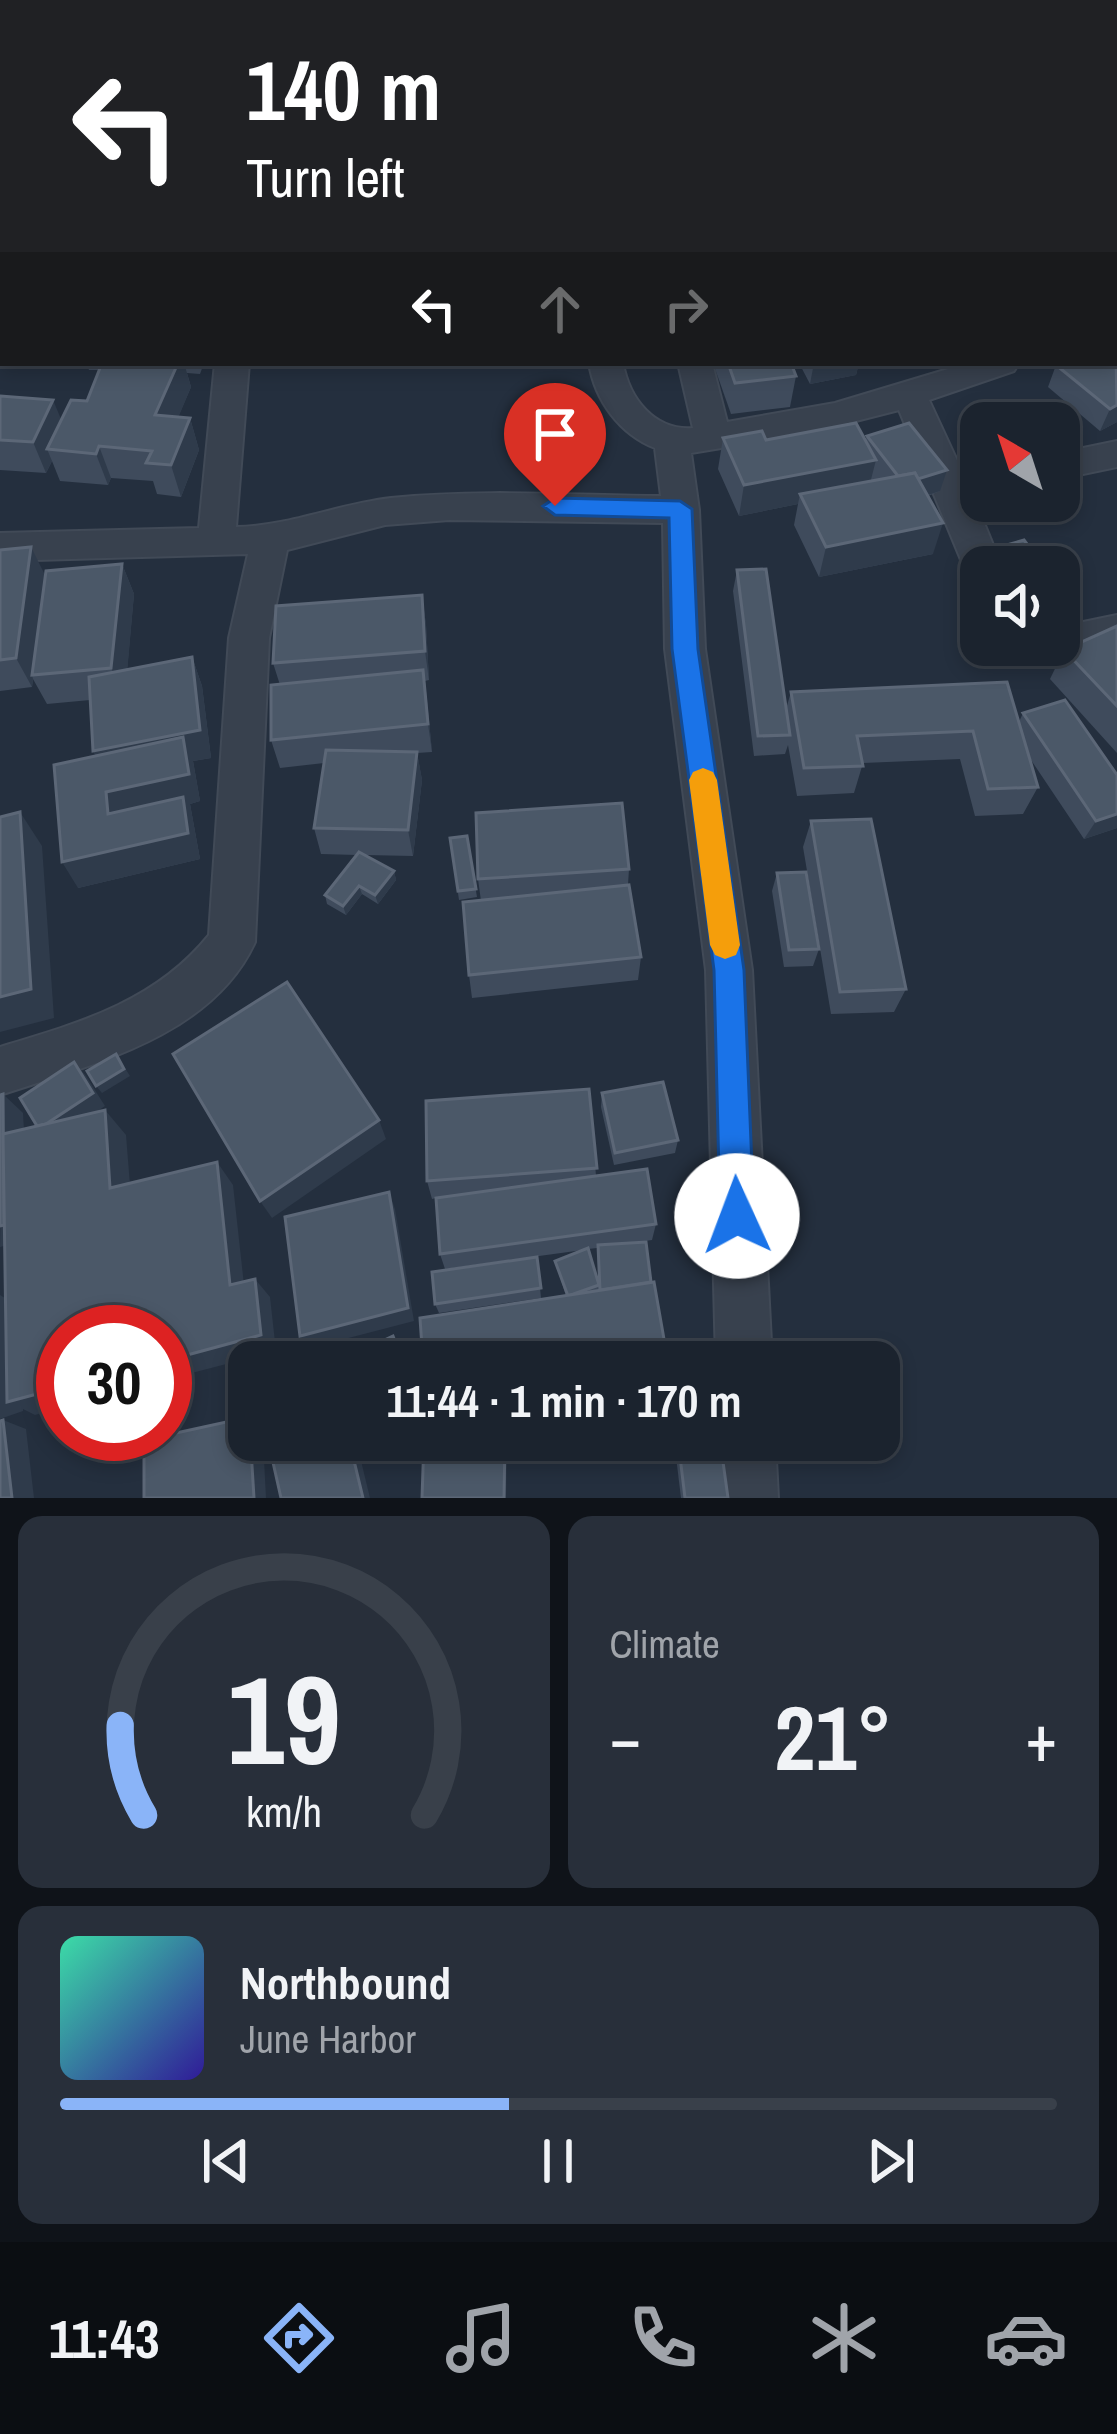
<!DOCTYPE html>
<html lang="en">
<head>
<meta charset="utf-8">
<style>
	body { margin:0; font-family:"Archivo Narrow",sans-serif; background:#282f3a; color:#f1f3f6; height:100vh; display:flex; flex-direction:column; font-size:45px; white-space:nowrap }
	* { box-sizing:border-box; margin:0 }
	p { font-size:39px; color:#a0a4aa }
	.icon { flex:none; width:66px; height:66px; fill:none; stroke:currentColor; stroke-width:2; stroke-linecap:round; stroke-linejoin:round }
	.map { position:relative; height:1498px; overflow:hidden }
	.details { display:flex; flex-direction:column; gap:18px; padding:18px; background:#0f1319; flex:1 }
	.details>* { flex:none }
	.banner { position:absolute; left:0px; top:0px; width:1119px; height:366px; box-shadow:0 6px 18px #0003,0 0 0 3px #39404a; background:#202124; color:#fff; overflow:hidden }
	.needle { width:78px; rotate:321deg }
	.controls { position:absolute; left:960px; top:402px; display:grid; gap:24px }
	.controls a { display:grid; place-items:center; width:120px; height:120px; border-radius:24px; background:#1b232e; box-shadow:0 6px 18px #0003,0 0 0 3px #39404a; font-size:60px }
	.speed { position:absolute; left:36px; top:1305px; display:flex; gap:24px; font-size:60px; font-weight:700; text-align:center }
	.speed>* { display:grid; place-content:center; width:156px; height:156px; border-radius:50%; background:#1b232e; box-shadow:0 6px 18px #0003,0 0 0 3px #39404a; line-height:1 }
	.speed .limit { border:18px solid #d22; background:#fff; color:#111 }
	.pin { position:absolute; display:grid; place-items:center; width:102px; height:102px; color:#fff; margin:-123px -51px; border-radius:50% 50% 50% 0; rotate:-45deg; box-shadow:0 0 12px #0007 }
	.pin .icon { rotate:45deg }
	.me { position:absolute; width:132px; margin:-66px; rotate:358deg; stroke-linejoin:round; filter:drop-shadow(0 0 9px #0008) }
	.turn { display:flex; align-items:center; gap:42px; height:252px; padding:0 48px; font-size:54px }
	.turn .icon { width:156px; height:156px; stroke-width:2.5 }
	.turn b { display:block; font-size:84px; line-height:102px }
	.lanes { display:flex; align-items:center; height:114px; padding:0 48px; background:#0003; justify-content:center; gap:60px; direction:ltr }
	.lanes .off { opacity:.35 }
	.big { font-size:90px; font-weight:700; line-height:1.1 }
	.details .card { flex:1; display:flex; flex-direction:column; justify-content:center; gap:18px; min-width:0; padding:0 42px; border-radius:24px; background:#282f3a }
	.details .dial { align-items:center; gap:0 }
	.dial svg { height:312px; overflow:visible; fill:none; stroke:#39404a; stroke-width:7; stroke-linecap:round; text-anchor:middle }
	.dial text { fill:#f1f3f6; stroke:none }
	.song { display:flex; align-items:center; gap:36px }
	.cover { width:144px; height:144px; border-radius:18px; background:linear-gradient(135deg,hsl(160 70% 55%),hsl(250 70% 35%)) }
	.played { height:12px; border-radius:6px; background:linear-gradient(90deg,#8ab4f8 45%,#39404a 45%) }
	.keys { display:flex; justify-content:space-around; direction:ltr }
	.heat { display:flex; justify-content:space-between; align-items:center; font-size:66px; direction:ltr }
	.details .tiles { flex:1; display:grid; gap:18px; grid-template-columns:1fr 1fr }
	.card:last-child { grid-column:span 2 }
	.trip { position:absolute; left:228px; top:1341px; width:672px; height:120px; border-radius:24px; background:#1b232e; box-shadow:0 6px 18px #0003,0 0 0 3px #39404a; font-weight:700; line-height:120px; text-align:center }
	.dock { display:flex; height:192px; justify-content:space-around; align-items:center; background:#0b0e12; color:#a0a4aa }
	.dock .icon { width:84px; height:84px }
	.dock .active { color:#8ab4f8 }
	.dock b { font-size:54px; color:#f1f3f6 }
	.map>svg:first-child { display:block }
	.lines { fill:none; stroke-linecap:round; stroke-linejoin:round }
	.minor-casing { stroke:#414a57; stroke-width:4 }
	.minor { fill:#38414e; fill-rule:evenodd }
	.wall { fill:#3f4b5c; fill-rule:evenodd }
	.shaded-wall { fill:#2f3b4b }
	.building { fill:#4b5868; stroke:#5c6777; stroke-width:3 }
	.route { fill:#1a73e8; stroke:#114b97; stroke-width:3 }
	.slow { fill:#f59e0b }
</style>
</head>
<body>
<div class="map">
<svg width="1117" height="1498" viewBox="0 0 1117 1498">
	<rect width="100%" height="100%" fill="#242f3e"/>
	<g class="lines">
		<g class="minor-casing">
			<g id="minor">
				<rect x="367" y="0" width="26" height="3"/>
				<rect x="680" y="0" width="26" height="3"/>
				<rect x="0" y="187" width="3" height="18"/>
				<rect x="1116" y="285" width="1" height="20"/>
				<path d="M215,363H249L236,527C290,526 338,504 391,498C480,489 571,495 661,496L655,448C620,434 595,401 589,363H623C629,399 655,431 693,428L678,363H712L727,422L835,403L968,363H1019L1014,371L929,400L960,467L981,464V490L971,491L1002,567H981V581L970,577L964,567L899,410L801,435L691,453L699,510L705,649L752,970L772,1362H716L706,970L665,649L663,523L449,520L385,525L287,550L269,638L255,942C212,1037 90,1065 0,1095V1047C79,1023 155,1002 209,935L229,638L248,554L0,561V533L199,528Z"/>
				<polygon points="1117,441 1117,467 1059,479 1059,453"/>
				<polygon points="1117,615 1117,645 1059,659 1045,654 1040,645 1059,645 1059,627"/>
				<polygon points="719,1440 775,1440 778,1498 720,1498"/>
			</g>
		</g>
		<use href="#minor" class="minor"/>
	</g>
	<g class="wall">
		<polygon points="0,0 42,0 43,3 3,3 3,69 0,69"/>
		<polygon points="301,0 345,0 344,3 301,3"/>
		<polygon points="0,92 3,92 3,188 0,187"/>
		<polygon points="1116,320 1117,422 1100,431 1048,387 1056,365 1116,363"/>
		<polygon points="86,363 204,363 200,374 187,373 191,387 178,417 190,418 199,450 181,497 157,494 153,481 111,478 108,485 60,481 52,461 46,473 0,470 0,396 61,420 87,401 99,370 89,370"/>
		<polygon points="713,363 791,363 796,376 790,407 731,414"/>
		<polygon points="799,363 859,363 856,375 810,384"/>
		<polygon points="867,436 940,491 928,496 933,554 819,577 794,525 798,504 739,516 718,469 723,438 865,441"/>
		<polygon points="992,549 1044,567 985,567"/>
		<polygon points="0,550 46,576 122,564 134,594 127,670 192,657 202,686 211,758 193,761 200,801 190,804 200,859 78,888 96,756 90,700 47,704 33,679 32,687 0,691"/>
		<polygon points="737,570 786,709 791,692 1019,722 1023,713 1117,828 1084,839 1029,757 1038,787 1023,814 975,816 960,759 863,763 854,793 797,796 788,745 785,754 754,756 733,591"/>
		<polygon points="422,595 426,625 429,680 425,681 432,752 417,753 422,780 413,856 365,855 394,871 396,880 378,904 362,894 346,915 327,904 325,895 357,855 321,854 314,828 324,763 280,768 271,740 280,685 273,663"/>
		<polygon points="1117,626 1117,753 1050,679 1064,650"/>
		<polygon points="811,821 906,989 894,1012 831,1014 803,847"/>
		<polygon points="467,836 477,897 459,900 450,838"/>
		<polygon points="629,869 628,885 641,957 638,980 472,998 469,975 481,901 478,879"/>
		<polygon points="777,873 819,949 813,966 784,967 772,891"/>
		<path d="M589,1089L596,1176L647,1169L656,1224L652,1240L631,1243L646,1242L651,1282H654L668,1362H423L420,1318L566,1296L555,1261L583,1250L445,1269L440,1254L436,1198L432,1199L427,1181L426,1101ZM597,1248L599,1284L588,1249Z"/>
		<polygon points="602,1093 678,1140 675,1153 614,1165 601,1107"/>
		<polygon points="537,1257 541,1298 439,1313 435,1304"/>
		<polygon points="674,1440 720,1440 728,1498 681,1498"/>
	</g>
	<g class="shaded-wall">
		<polygon points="178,363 184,363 191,387 166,447 155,415"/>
		<polygon points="814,363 859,363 856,375 810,384"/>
		<polygon points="53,400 66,431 47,449 52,461 46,473 33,442"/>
		<polygon points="1117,405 1117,422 1100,431 1110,409"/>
		<polygon points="190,418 199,450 181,497 171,465"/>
		<polygon points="99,446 111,478 108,485 96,454"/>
		<polygon points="876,460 868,491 800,494 798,504 739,516 744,485"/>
		<polygon points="947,470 940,491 898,505 904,484"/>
		<polygon points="943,523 933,554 819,577 826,547"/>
		<polygon points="31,547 46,577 32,675 33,679 32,687 16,658"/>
		<polygon points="122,564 134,594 125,697 111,668"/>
		<polygon points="422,595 426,625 429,680 425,651"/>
		<polygon points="1068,599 1059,616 1059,601"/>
		<polygon points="192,657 202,686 211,758 193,761 200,801 190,804 200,859 78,888 62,862 106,792 107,779 93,751"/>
		<polygon points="423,670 427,699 432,752 428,724"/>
		<polygon points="417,752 422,780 413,856 408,830"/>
		<polygon points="20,812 42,846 54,1018 0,1032 0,997"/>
		<polygon points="1117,814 1117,828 1084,839 1096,821"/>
		<polygon points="394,871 396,880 378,904 375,895"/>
		<polygon points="359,886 362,894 346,915 343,906"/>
		<polygon points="116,1054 130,1076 102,1093 96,1086"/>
		<polygon points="74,1062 86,1076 105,1106 52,1142 39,1130"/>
		<polygon points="3,1094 23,1113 30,1239 0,1247"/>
		<polygon points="105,1110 126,1135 132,1210 110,1188"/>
		<polygon points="379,1120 386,1139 272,1218 260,1201"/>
		<polygon points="217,1162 233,1185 246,1303 230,1285"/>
		<polygon points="389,1192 395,1209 414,1321 310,1348 300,1336"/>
		<polygon points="255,1279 270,1297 276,1351 165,1380 165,1361"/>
		<polygon points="0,1295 13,1303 63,1387 63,1407 35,1415 23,1409 23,1411 0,1419"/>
		<polygon points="326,1346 335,1358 337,1362 330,1362"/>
		<polygon points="3,1420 26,1429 34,1498 12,1498"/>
		<polygon points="251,1440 263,1440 266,1498 254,1498"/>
		<polygon points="349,1440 356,1440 370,1498 363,1498"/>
		<polygon points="505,1440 507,1440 506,1498 504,1498"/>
	</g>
	<g class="building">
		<polygon points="0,0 42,0 41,3 3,3 3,47 0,47"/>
		<rect x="57" y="0" width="35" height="3"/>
		<rect x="115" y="0" width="30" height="3"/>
		<polygon points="219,0 278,0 277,3 217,3"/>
		<polygon points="433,0 483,0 482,3 431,3"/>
		<polygon points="492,0 570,0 570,3 491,3"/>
		<polygon points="795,0 841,0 841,3 794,3"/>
		<rect x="0" y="92" width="3" height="23"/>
		<rect x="0" y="145" width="3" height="22"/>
		<polygon points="1116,357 1117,405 1110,409 1056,365 1060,363 1116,363"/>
		<polygon points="102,363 178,363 155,415 190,418 171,465 146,463 152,451 99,446 96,454 47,449 71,400 87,401"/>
		<polygon points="728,363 791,363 796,376 735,383"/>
		<polygon points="0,396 53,400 33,442 0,440"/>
		<polygon points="856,423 876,460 744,485 723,438 762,431 766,440"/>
		<polygon points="909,423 947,470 918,479 915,473 898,476 867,436"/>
		<polygon points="915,473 943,523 826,547 800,494"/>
		<polygon points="1024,540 1044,567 1005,567 992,549"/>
		<polygon points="31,547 16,658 0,660 0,550"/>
		<polygon points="122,564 111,668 32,675 46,571"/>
		<polygon points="766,569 790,735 758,736 737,570"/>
		<polygon points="1059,587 1068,599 1059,601"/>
		<polygon points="422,595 425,651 273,663 276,606"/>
		<polygon points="1117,626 1117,706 1064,650"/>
		<polygon points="192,657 200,730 93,751 89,677"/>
		<polygon points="423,670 428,724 271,740 271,685"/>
		<polygon points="1007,682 1038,787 988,789 973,731 857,736 863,766 804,768 791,692"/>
		<polygon points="1065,700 1117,775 1117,814 1096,821 1023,713"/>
		<polygon points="183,737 189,774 106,792 108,814 183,797 188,833 62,862 54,765"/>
		<polygon points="326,750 417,752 408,830 314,828"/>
		<polygon points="622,803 629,869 478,879 476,813"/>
		<polygon points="20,812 31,989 0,997 0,817"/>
		<polygon points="871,819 906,989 840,992 811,821"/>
		<polygon points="467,836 476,889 458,891 450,838"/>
		<polygon points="359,852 394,871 375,895 359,886 343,906 325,895"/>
		<polygon points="806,872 819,949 789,950 777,873"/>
		<polygon points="629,885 641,957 469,975 463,902"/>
		<polygon points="287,982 379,1120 260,1201 173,1054"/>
		<polygon points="116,1054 124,1069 96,1086 87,1071"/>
		<polygon points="74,1062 93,1093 46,1124 37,1126 20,1098"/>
		<polygon points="663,1082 678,1140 615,1153 602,1093"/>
		<polygon points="589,1089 597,1168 427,1181 426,1101"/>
		<polygon points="3,1094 4,1225 0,1226 0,1095"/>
		<polygon points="105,1110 110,1188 217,1162 230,1285 255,1279 261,1335 165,1361 165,1332 63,1332 63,1387 7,1402 3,1134"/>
		<polygon points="647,1169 656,1224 440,1254 436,1198"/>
		<polygon points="389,1192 408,1308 300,1336 285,1217"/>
		<polygon points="646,1242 651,1282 600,1290 598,1245"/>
		<polygon points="588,1248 599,1285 568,1296 555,1261"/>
		<polygon points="537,1257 541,1288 435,1304 432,1272"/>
		<polygon points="654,1282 668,1362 423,1362 420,1318"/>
		<polygon points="393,1336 403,1362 365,1362 361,1351"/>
		<polygon points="326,1346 330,1362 283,1362"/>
		<polygon points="709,1356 710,1362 669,1362 669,1360"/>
		<polygon points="249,1417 254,1498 144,1498 144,1440"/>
		<polygon points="3,1420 12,1498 0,1498 0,1421"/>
		<polygon points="268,1440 349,1440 363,1498 281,1498"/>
		<polygon points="424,1440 505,1440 504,1498 422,1498"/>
		<polygon points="678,1440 720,1440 728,1498 685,1498"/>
	</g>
	<polygon class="route" points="555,498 680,501 692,509 698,649 744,970 754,1216 749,1228 737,1233 725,1228 720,1216 714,970 672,649 669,518 555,515 543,506"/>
	<polygon class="slow" points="703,768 713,772 717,780 740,945 736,955 725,959 715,955 710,945 689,780 693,772"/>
</svg>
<div class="controls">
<a><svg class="needle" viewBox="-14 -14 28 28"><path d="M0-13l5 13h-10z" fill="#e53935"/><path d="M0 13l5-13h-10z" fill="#a0a4aa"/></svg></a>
<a><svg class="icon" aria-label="sound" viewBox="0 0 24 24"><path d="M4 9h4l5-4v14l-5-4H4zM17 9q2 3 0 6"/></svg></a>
</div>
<div class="speed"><div class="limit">30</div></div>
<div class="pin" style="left:555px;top:506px;background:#d93025"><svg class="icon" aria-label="arrive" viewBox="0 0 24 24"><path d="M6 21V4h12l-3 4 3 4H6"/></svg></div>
<svg class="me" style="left:737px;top:1216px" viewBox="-20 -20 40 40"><circle r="19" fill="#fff"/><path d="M0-13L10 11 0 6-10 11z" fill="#1a73e8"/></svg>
<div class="trip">11:44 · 1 min · 170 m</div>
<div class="banner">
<div class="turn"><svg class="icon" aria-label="left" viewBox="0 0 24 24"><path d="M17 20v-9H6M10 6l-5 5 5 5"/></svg><div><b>140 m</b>Turn left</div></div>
<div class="lanes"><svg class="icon" aria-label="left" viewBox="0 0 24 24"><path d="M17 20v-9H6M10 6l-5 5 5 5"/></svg><svg class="icon off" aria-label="ahead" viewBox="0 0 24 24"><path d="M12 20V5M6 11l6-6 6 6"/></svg><svg class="icon off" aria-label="right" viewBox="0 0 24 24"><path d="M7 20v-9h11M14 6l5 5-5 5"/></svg></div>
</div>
</div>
<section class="details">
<div class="tiles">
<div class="card dial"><svg viewBox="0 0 100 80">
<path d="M14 69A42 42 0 1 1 86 69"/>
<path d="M14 69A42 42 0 0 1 8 46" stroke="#8ab4f8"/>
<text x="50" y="56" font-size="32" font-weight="700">19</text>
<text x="50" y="72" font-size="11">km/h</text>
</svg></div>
<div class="card"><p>Climate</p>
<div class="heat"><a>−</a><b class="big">21°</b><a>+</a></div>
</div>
<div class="card">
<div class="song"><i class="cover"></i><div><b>Northbound</b><p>June Harbor</p></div></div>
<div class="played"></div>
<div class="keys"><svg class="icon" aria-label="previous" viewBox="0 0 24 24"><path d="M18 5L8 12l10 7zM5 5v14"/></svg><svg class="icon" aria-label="pause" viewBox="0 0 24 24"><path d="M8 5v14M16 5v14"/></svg><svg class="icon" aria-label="next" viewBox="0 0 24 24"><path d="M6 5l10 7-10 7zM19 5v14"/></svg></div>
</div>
</div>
</section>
<nav class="dock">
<b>11:43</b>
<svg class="icon active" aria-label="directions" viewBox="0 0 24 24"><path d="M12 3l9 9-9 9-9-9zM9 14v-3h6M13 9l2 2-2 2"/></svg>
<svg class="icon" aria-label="music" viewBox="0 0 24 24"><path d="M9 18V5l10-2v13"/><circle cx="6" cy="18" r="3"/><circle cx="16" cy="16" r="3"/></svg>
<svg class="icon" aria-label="phone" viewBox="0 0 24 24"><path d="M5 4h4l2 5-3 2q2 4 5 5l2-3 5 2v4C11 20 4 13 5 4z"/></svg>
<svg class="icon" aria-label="climate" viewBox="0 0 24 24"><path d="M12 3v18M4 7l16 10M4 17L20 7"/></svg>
<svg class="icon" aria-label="car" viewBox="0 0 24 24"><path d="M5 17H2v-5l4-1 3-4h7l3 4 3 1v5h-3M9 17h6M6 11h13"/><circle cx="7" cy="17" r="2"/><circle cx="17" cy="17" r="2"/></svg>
</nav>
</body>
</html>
